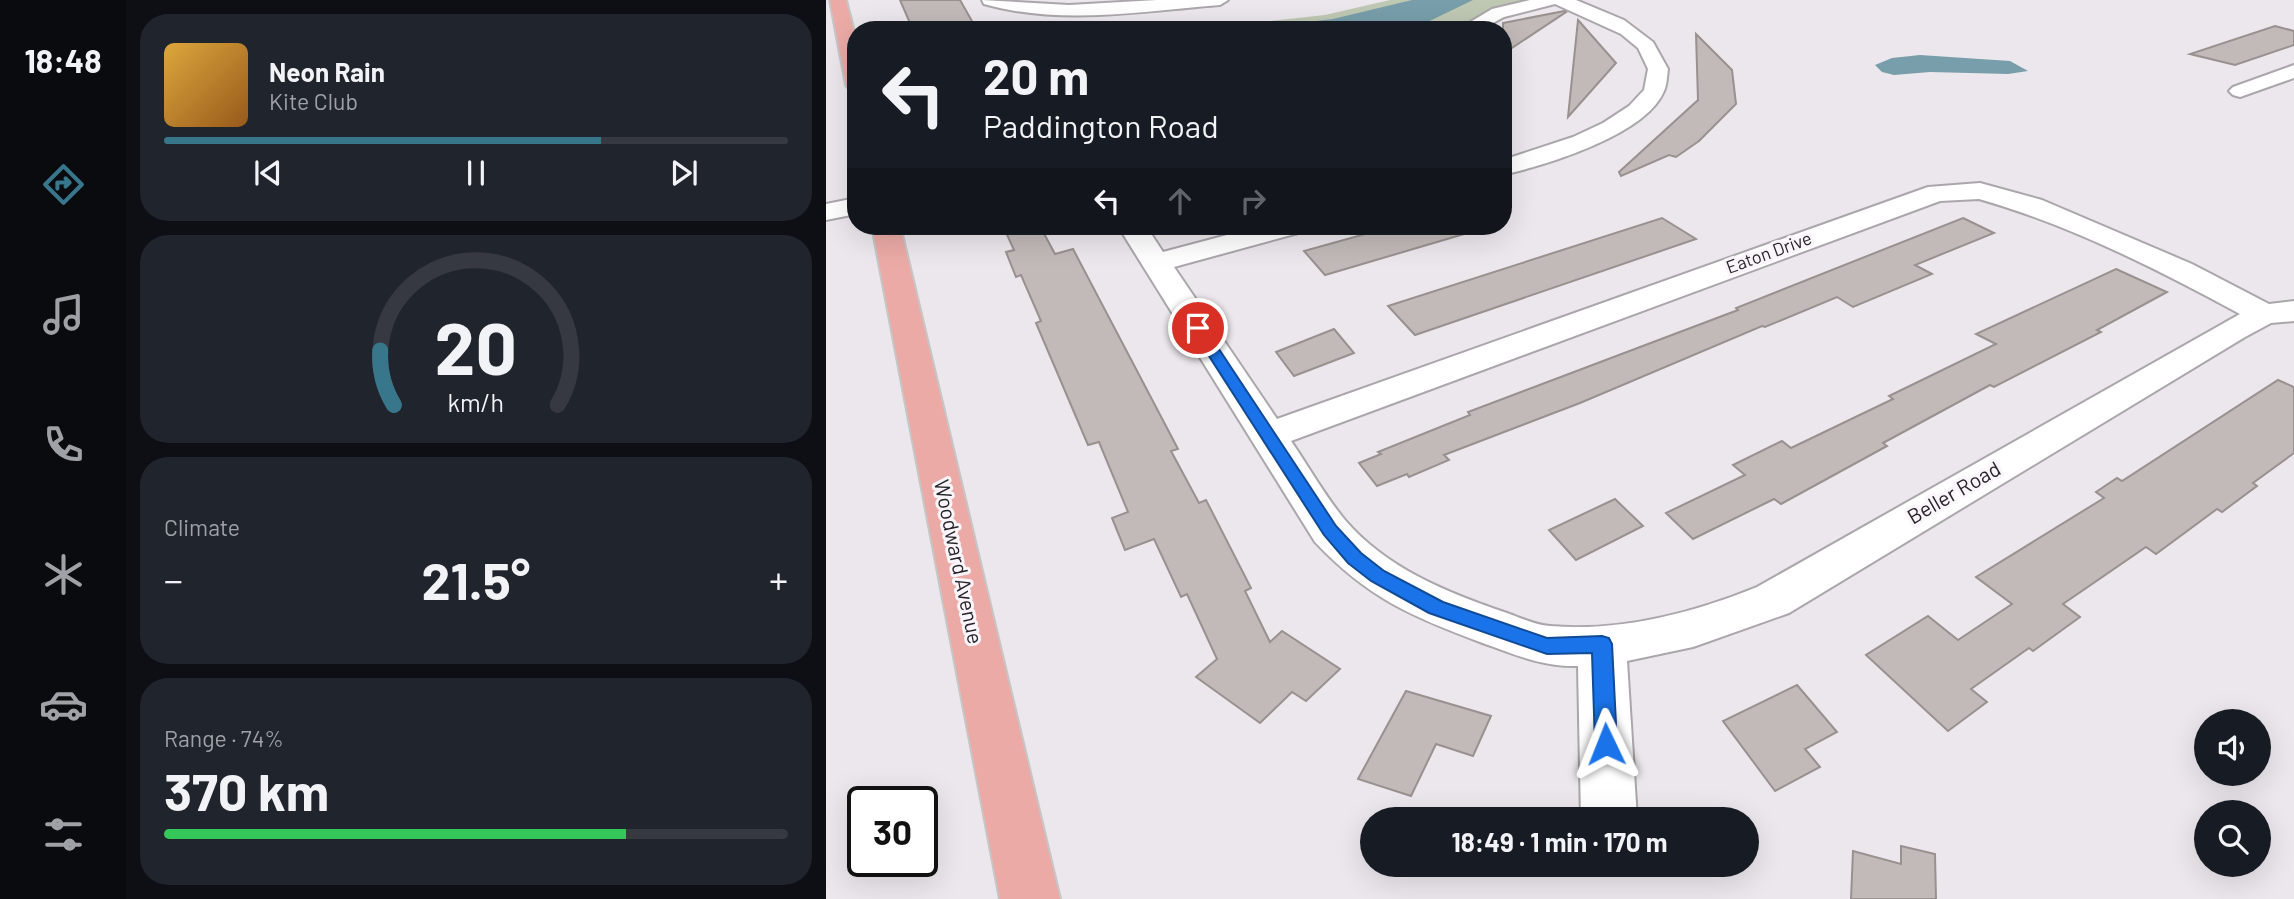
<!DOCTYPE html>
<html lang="en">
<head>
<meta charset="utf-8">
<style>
	body { margin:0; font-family:Barlow,sans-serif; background:#20242c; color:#f1f3f6; height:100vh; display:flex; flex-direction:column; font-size:26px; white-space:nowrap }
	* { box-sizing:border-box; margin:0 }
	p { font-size:23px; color:#9ea1a6 }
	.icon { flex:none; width:38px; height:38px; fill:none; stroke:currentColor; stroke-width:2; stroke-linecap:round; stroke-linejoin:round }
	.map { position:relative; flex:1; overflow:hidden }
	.details { display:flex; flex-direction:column; gap:14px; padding:14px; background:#0d0f14; width:700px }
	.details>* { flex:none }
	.top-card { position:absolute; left:21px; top:21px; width:665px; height:214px; border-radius:28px; box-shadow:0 7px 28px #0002; background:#171b24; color:#f1f3f6; overflow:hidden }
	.fabs { position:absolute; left:1368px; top:709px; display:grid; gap:14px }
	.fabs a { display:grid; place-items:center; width:77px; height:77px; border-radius:50%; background:#171b24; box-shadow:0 7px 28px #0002; font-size:35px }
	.speed { position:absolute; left:21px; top:786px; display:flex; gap:14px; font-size:35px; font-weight:700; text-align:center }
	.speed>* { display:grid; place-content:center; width:91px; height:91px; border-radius:50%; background:#171b24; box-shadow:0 7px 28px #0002; line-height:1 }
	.speed .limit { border:4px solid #111; border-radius:10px; background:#fff; color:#111 }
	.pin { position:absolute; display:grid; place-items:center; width:60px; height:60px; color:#fff; margin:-30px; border:4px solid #fff; border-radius:50%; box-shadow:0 2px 7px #0007 }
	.me { position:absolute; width:77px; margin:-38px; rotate:358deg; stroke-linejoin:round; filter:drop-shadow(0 0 5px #0008) }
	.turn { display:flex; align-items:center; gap:24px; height:147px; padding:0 21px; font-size:32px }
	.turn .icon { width:91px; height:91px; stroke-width:2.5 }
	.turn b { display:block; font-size:49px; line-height:60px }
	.lanes { display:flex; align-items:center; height:66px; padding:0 21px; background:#0003; justify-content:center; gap:35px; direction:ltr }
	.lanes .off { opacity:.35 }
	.big { font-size:52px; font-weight:700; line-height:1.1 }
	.details .tile { flex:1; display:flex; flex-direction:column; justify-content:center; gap:10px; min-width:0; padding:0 24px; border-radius:28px; background:#20242c }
	.details .dial { align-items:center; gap:0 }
	.dial svg { height:182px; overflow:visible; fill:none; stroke:#363941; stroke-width:7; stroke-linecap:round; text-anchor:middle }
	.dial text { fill:#f1f3f6; stroke:none }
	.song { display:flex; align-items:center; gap:21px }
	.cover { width:84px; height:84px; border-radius:10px; background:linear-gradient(135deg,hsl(40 70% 55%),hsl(30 70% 35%)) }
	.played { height:7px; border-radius:4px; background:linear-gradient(90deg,#38778b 70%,#363941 70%) }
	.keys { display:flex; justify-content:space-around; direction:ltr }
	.heat { display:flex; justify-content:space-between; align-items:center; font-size:38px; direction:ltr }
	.charge { height:10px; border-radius:5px; background:linear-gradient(90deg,#34c759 74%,#363941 0) }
	.trip { position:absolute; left:534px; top:807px; width:399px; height:70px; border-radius:35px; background:#171b24; box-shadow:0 7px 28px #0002; font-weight:700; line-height:70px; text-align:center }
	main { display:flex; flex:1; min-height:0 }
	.tabs { display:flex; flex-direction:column; width:126px; justify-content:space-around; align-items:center; background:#090b0e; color:#9ea1a6 }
	.tabs .icon { width:49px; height:49px }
	.tabs .current { color:#38778b }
	.tabs b { font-size:32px; color:#f1f3f6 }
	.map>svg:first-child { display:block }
	.green { fill:#bec8b3 }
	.water { fill:#779eaa }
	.building { fill:#c1bab8; stroke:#98918f; stroke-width:2 }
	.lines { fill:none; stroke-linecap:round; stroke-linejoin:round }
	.minor-casing { stroke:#aba6ab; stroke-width:4 }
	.major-casing { stroke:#c7c6c7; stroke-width:4 }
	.minor { fill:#fff; fill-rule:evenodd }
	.major { fill:#ebaaa6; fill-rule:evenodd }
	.route { fill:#1a73e8; stroke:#114b97; stroke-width:2 }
	.labels { text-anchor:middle; stroke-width:6; stroke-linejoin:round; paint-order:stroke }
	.far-street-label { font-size:18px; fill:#262526; stroke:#faf5fa }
	.street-label { font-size:21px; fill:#262526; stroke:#faf5fa }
</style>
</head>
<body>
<main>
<nav class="tabs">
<b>18:48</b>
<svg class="icon current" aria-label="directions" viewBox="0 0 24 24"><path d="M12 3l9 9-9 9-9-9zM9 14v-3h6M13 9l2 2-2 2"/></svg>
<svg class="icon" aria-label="music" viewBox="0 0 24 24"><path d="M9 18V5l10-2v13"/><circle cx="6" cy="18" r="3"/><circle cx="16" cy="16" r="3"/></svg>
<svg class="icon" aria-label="phone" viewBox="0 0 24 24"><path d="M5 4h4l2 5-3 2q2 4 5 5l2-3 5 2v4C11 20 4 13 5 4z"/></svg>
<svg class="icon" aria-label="climate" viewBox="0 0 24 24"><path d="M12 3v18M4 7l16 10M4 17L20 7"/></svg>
<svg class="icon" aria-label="car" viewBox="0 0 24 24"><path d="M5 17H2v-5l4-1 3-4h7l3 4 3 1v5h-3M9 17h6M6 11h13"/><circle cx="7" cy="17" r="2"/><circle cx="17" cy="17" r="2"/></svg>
<svg class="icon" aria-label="filters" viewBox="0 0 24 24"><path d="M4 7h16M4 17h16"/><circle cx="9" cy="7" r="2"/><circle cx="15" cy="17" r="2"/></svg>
</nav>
<section class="details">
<div class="tile">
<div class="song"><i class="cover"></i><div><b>Neon Rain</b><p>Kite Club</p></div></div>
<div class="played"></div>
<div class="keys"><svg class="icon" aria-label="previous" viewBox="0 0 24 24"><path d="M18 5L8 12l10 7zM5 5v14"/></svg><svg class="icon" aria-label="pause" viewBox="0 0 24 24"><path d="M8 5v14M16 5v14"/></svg><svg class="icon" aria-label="next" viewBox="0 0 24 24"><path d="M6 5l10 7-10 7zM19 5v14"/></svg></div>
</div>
<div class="tile dial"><svg viewBox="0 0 100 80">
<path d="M14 69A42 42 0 1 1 86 69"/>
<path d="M14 69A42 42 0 0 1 8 45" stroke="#38778b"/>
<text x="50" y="56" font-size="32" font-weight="700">20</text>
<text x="50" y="72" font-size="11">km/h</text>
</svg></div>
<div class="tile"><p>Climate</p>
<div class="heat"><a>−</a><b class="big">21.5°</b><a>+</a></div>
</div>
<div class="tile"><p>Range · 74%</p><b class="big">370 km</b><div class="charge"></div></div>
</section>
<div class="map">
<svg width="1468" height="899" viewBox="0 0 1468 899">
	<rect width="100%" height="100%" fill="#ece7ec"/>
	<polygon class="green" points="564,0 706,0 670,9 628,30 361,30 499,15"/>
	<g class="water">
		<polygon points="586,0 647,0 585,30 413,30 507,19"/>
		<polygon points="1094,55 1184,61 1202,71 1182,74 1104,72 1068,75 1056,72 1049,65 1066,58"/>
	</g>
	<g class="building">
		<polygon points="74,0 134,0 151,30 87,30"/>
		<polygon points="738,11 740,12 677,54 677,23"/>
		<polygon points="752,20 790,63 742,117"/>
		<polygon points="1449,26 1468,31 1468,45 1409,65 1364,54"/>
		<polygon points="870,34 906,70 910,104 873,141 850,157 843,155 795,176 793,172 872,100"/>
		<polygon points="836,218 870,239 589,335 562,306"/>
		<polygon points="1137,218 1168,233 1089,265 1106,274 1027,307 1011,297 939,327 936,326 754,403 618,455 623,460 583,477 581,474 551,486 533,463 555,454 552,452 644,415 642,412 912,310 910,308"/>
		<polygon points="177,226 214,226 229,254 247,249 352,449 345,451 373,503 380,500 425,588 419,591 444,642 456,631 514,669 480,701 466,692 434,723 370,677 391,659 361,594 355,597 328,539 299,550 286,518 302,512 273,442 262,445 210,323 215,321 195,275 190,277 180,252 188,250"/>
		<polygon points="568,226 644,226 645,232 499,275 478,251"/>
		<polygon points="1290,269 1341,292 1271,330 1275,332 1168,387 1164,385 1057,443 1061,446 955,504 948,499 867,539 840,513 919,475 907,465 956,441 965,448 1067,399 1063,396 1170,344 1150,334"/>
		<polygon points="508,329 528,353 468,376 450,352"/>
		<polygon points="1452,380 1468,387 1468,453 1427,483 1431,486 1396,512 1391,509 1330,554 1320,547 1237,604 1254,617 1207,651 1203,648 1145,689 1161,702 1122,731 1040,655 1102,616 1132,640 1186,604 1150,577 1278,498 1270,492 1291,478 1296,481"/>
		<polygon points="789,499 817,526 750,560 723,530"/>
		<polygon points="971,685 1011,732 979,749 994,767 949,791 897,721"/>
		<polygon points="580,691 665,716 647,756 610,744 585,796 532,779"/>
		<polygon points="1075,846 1109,854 1110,899 1025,899 1027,851 1075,864"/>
	</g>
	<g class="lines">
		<g class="minor-casing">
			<g id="minor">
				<path d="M156,0L243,5L331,0H402L394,5C316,11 235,26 158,4Z"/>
				<path d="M704,0H750L798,20L827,42L842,69C841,76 841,85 838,91C820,135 720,165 677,175V160L747,137L777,123L803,106L818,90L822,69L812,48L795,34L729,4L678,17L654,30H631L666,9Z"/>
				<polygon points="1468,65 1468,78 1414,97 1407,95 1403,91 1407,87"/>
				<path d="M1154,183L1216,200L1366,264L1443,304L1468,301V321L1445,323L1419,337L963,613L867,647L801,661L811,819H755L752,666C716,667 687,654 654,642C584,616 541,597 489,542L292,226H320L337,252L435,226H480L476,232L348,267L451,419L1102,187ZM1153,199C1244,225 1331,269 1414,314L931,587C867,613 793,632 724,626C708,625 693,617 678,612C620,592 560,568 519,520C499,496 483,467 465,441L1114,201Z"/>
				<polygon points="30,198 30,214 0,220 0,204"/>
			</g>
		</g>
		<g class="major-casing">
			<g id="major">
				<polygon points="4,0 20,0 30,40 30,91 23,89 20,85"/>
				<polygon points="46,226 74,226 234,899 174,899"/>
			</g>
		</g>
		<use href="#minor" class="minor"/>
		<use href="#major" class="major"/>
	</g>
	<polygon class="route" points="372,324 379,328 510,526 535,553 558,571 617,602 721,638 776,636 783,638 786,644 791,744 788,751 780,754 772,751 769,744 766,653 721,654 603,613 545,581 522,563 498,535 365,328"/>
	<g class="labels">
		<g class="far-street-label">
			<text transform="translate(943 253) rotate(-20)" y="6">Eaton Drive</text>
		</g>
		<g class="street-label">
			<text transform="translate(1128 493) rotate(-30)" y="7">Beller Road</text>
			<text transform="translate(132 562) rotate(78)" y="7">Woodward Avenue</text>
		</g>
	</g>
</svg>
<div class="fabs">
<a><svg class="icon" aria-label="sound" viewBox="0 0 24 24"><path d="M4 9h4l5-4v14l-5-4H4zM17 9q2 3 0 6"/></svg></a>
<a><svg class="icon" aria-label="search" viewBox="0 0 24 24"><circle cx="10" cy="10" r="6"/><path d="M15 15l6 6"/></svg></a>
</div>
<div class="speed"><div class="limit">30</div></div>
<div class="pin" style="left:372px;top:328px;background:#d93025"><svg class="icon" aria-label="arrive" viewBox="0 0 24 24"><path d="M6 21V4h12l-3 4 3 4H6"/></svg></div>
<svg class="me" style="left:780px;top:744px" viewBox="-20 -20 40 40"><path d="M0-17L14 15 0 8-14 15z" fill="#1a73e8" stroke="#fff" stroke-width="4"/></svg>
<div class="trip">18:49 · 1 min · 170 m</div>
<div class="top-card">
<div class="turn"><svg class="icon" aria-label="left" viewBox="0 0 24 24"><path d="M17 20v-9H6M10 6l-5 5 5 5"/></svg><div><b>20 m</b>Paddington Road</div></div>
<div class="lanes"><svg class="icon" aria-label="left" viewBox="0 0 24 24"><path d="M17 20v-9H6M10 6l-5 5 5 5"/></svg><svg class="icon off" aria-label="ahead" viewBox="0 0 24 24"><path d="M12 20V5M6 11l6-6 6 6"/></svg><svg class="icon off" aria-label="right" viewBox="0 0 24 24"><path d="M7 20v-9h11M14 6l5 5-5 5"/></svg></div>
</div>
</div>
</main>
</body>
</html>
